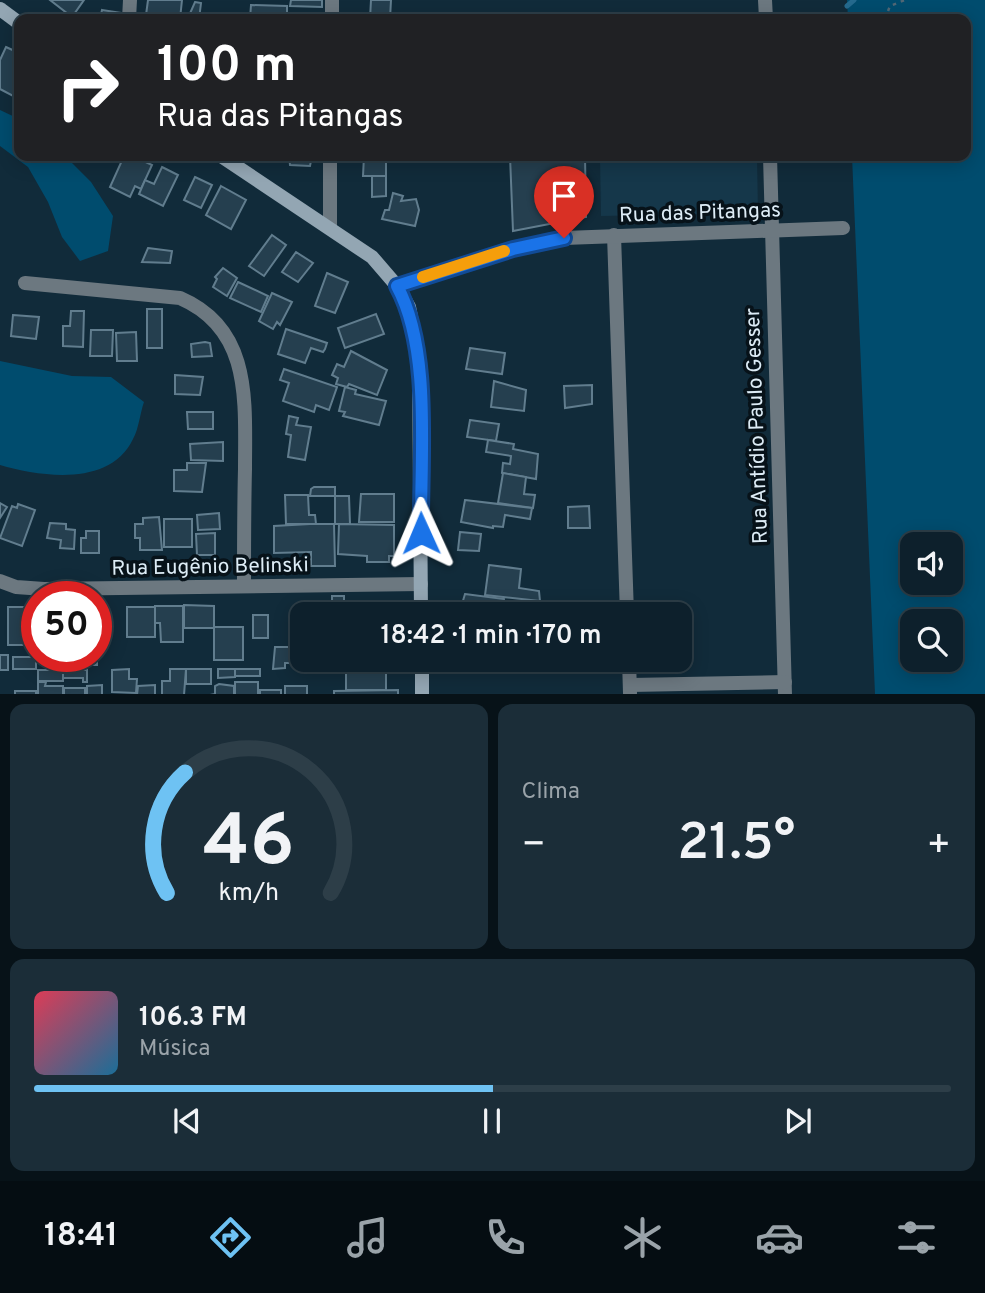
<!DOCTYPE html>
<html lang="pt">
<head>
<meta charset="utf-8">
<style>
	body { margin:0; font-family:Overpass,sans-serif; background:#1b2d38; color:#f1f3f6; height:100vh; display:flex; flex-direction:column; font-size:26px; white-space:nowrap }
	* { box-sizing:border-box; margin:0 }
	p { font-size:23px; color:#9aa3a9 }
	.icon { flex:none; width:38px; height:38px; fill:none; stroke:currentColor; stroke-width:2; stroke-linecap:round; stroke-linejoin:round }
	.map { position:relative; height:694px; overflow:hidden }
	.sheet { display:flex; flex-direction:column; gap:10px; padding:10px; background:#071218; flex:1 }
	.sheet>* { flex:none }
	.banner { position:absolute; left:14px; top:14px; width:957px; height:147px; border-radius:14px; box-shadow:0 4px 18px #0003,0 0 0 2px #2d3e48; background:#202124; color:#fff; overflow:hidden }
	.fabs { position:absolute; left:900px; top:532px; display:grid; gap:14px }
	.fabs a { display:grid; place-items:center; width:63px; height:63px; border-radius:14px; background:#0d202c; box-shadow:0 4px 18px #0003,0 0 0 2px #2d3e48; font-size:35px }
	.speed { position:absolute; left:21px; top:581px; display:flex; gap:14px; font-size:35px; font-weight:700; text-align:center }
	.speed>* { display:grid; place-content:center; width:91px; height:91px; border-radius:50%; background:#0d202c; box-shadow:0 4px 18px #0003,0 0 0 2px #2d3e48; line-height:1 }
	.speed .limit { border:10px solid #d22; background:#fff; color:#111 }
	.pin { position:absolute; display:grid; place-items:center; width:60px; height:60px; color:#fff; margin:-72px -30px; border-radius:50% 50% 50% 0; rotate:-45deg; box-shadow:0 0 7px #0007 }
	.pin .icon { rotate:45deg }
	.me { position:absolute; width:77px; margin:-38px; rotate:359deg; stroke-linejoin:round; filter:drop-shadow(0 0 5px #0008) }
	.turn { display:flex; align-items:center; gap:24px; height:147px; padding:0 28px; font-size:32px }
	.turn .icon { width:91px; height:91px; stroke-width:2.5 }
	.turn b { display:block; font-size:49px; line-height:60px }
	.big { font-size:52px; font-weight:600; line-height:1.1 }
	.sheet .tile { flex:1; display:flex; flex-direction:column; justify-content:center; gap:10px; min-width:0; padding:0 24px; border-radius:14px; background:#1b2d38 }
	.sheet .dial { align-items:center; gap:0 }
	.dial svg { height:182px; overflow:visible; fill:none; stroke:#2d3e48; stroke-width:7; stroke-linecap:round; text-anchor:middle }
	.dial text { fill:#f1f3f6; stroke:none }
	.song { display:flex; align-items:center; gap:21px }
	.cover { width:84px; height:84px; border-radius:10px; background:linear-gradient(135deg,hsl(350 70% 55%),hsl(200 70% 35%)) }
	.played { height:7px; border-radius:4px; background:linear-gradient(90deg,#6ec2f3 50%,#2d3e48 50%) }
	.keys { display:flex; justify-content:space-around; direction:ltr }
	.heat { display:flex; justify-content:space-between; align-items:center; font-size:38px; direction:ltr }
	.sheet .tiles { flex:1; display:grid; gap:10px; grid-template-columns:1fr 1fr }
	.tile:last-child { grid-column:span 2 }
	.trip { position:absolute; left:290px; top:602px; width:402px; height:70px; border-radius:14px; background:#0d202c; box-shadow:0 4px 18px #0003,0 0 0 2px #2d3e48; font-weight:600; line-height:70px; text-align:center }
	.dock { display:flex; height:112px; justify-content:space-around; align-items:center; background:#050d12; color:#9aa3a9 }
	.dock .icon { width:49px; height:49px }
	.dock .on { color:#6ec2f3 }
	.dock b { font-size:32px; color:#f1f3f6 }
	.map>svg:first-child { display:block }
	.built { fill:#15374a }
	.green { fill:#004c6e; fill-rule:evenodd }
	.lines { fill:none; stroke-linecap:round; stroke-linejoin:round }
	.stream { stroke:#256a8e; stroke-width:5 }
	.building { fill:#253f4f; stroke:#617d8e; stroke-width:2 }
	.path { stroke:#516775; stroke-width:2.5; stroke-dasharray:3.5 5; stroke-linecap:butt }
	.minor { stroke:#6c7880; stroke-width:14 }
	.secondary { stroke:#93a6b3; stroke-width:14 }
	.route-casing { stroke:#114b97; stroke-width:18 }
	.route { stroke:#1a73e8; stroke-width:12 }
	.slow { stroke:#f59e0b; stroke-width:12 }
	.labels { text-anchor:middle; stroke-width:7; stroke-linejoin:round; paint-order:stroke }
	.street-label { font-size:21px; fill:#ddecf6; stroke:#071219 }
</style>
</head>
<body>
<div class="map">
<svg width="985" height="695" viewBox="0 0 985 695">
	<rect width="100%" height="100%" fill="#112b3a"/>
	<polygon class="built" points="600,156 757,156 758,213 601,216"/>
	<g class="green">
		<path d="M847,0H985V694H875L852,156H966V19H848ZM912,544H950V583H912ZM912,621H950V660H912Z"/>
		<polygon points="0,110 19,119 19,156 65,156 91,182 113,216 108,251 80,261 62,237 48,202 28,167 0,146"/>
		<path d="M0,361L72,376L111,377L144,402C140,413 139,428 133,439C110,487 42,477 0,465Z"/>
	</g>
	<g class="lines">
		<polyline class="stream" points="847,6 854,0"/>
	</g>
	<g class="building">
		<polygon points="50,0 84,0 72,17"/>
		<polygon points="148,0 182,0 180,19 146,15"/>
		<polygon points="291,0 322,0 322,7 290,6"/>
		<polygon points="371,0 391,0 390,19 370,19"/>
		<polygon points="195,2 201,3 199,19 180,19 180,16 188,18"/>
		<polygon points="251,5 287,6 287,14 284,14 284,19 274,19 274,16 272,19 250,19"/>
		<polygon points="102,10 122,13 121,19 100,19"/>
		<polygon points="6,47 19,53 19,89 15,97 0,89 0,60"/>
		<polygon points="124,156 133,156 152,165 141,189 135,186 130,197 110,187"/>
		<polygon points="289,156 312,156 310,166 290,165"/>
		<polygon points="364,156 386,156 386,176 363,176"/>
		<polygon points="510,156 585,156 586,217 513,231"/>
		<polygon points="162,167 178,175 163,206 139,194 145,180 154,184"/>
		<polygon points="372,176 386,176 386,196 372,197"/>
		<polygon points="195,177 212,185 201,208 184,200"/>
		<polygon points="221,186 246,200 231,229 206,215"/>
		<polygon points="393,193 403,196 401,201 416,199 419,210 415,226 382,219 385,210 389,210"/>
		<polygon points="272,235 286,245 264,276 249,266"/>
		<polygon points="148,248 172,251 170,263 142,262"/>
		<polygon points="296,252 313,263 298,282 282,272"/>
		<polygon points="223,268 237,278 227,296 213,287 217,279 215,277"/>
		<polygon points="327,273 348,282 335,313 315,306"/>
		<polygon points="238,282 268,296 261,312 230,298"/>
		<polygon points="272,293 292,302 280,325 277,322 273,329 259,321"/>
		<rect x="147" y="309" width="15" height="39"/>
		<polygon points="71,311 84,311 83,347 63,346 63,326 70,326"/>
		<polygon points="376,314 384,334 345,348 338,328"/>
		<polygon points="13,315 39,317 36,339 11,336"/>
		<polygon points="286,329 327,343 325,349 323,352 311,348 305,363 278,354"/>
		<polygon points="91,330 113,330 112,356 90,356"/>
		<polygon points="136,332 137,361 117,361 116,333"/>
		<polygon points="205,342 210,343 212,356 192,357 191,344"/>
		<polygon points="470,348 505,353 502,374 466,369"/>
		<polygon points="351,351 387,370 377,395 349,384 347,387 336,384 338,378 332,375 337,364 344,367"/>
		<polygon points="284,369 337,387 329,410 316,405 314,412 283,401 289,383 280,380"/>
		<polygon points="175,375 203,377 200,395 175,394"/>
		<polygon points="494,381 526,390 524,411 491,407"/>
		<polygon points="592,385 592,404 565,408 564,386"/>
		<polygon points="345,387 356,390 355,394 386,401 379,425 343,416 345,412 339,411"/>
		<polygon points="187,412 213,412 213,429 188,429"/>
		<polygon points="289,416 298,418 296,425 311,427 305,460 288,457 291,435 286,434"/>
		<polygon points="470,420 499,424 496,441 467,437"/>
		<polygon points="488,440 514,444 513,449 538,454 536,479 502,473 503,463 510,464 511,456 486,452"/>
		<polygon points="223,442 223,461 191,460 190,444"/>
		<polygon points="187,463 206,463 202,492 174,491 174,470 187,470"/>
		<polygon points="503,473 526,477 524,494 535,495 533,508 498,503"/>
		<polygon points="314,487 335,487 335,496 310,496 311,489"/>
		<polygon points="361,494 394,494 394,522 359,522"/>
		<polygon points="285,495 308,495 309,515 315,515 316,524 286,524"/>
		<polygon points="335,496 349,496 350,524 335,524"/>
		<polygon points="465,500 532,508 530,519 505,515 503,527 493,526 493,528 461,522"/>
		<polygon points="0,503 7,507 0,518"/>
		<polygon points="18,504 35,510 22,546 0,538 12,506 17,508"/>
		<polygon points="589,506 590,528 568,528 568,507"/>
		<polygon points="219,513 220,529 198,530 197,515"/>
		<polygon points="159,517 162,550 140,550 140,538 135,538 135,524 143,524 143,518"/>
		<rect x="164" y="519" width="28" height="28"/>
		<polygon points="50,523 66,524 66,529 75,530 74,549 60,548 61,540 47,538"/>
		<polygon points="310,524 334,524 335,566 311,566 311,552 274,553 274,526"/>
		<polygon points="339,524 394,525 394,556 389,556 389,562 367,562 367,556 338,554"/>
		<polygon points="86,531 99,531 99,553 81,553 81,538 86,538"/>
		<polygon points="460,532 481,534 479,551 458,550"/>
		<polygon points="215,533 215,555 197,555 196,534"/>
		<polygon points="489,565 521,569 519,588 539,591 540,601 485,595"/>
		<polygon points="465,594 504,599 502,608 498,607 497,614 459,614"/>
		<rect x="332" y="596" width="12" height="18"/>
		<polygon points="355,603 394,603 394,614 356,614"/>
		<polygon points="184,605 214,606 214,628 184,628"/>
		<polygon points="183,606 183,642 161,642 160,623 155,623 155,606"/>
		<polygon points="8,607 29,607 29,636 24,636 24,645 8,645"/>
		<rect x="127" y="607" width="28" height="30"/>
		<rect x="253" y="615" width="15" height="23"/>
		<rect x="214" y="627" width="29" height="33"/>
		<polygon points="275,647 301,647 301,663 285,663 285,668 273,669"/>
		<polygon points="97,648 97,665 67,665 67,656 96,656"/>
		<rect x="0" y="655" width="8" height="15"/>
		<rect x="13" y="657" width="23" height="12"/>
		<polygon points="313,660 332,660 332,666 313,667"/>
		<rect x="332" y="660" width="26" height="7"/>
		<polygon points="129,669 129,679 137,679 136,693 112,692 112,670"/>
		<polygon points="170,669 186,669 184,695 162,695 162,681 170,681"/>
		<rect x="186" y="669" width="25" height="15"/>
		<polygon points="218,669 235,669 235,677 218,678"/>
		<rect x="235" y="669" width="25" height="7"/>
		<polygon points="386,669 386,690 346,690 346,672"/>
		<rect x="38" y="670" width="25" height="11"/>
		<polygon points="63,670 87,670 87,682 83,682 83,678 63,678"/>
		<polygon points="38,682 46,682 45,686 63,686 63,695 38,695"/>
		<rect x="235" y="682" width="23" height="13"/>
		<polygon points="219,684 234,686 234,695 210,695 215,694 215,686"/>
		<polygon points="102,685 102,695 87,695 87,686"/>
		<polygon points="155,685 155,695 137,695 138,686"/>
		<rect x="285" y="686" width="22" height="9"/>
		<rect x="64" y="688" width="21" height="7"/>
		<rect x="260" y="690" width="21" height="5"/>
		<polygon points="398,690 398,695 334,695 334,691"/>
		<rect x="15" y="691" width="21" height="4"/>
	</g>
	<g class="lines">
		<polyline class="path" points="885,19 890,6 905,0"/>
		<g class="minor">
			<polyline points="765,0 766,19"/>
			<polyline points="129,19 130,0"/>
			<polyline points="332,19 332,0"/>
			<polyline points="770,156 785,695"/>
			<polyline points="330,227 330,156"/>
			<polyline points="614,235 627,614"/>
			<path d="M25,283L180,298C252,329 245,401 245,469C244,508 244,547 244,586"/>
			<polyline points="397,286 513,249 564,238 843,228"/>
			<polyline points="0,581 16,587 44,589 421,584"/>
			<polyline points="629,660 630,693"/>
			<polyline points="630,685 785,682"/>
		</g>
		<g class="secondary">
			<polyline points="0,9 19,23"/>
			<polyline points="221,156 372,257 397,286 409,307 419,356 421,614"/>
			<polyline points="422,660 422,695"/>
		</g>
	</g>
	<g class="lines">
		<g class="route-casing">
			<path id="route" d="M421,533C420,459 432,350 397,286L513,249L564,238"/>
		</g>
		<use href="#route" class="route"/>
		<polyline class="slow" points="423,277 504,251"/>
	</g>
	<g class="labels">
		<g class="street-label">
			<text transform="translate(700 212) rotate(-2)" y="7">Rua das Pitangas</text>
			<text transform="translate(756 426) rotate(-92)" y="7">Rua Antídio Paulo Gesser</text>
			<text transform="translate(210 566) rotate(-1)" y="7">Rua Eugênio Belinski</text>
		</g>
	</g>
</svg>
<div class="fabs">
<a><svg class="icon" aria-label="sound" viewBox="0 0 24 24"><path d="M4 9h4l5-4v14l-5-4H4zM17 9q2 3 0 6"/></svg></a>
<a><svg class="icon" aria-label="search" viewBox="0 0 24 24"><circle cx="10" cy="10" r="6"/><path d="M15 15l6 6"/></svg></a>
</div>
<div class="speed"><div class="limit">50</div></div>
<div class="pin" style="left:564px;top:238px;background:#d93025"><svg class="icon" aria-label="arrive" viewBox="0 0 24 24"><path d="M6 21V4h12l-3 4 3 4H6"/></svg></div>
<svg class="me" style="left:421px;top:533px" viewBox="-20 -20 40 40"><path d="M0-17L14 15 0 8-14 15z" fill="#1a73e8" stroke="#fff" stroke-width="4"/></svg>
<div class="trip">18:42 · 1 min · 170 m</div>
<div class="banner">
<div class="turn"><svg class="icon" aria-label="right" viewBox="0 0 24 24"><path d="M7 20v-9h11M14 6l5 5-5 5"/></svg><div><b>100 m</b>Rua das Pitangas</div></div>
</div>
</div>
<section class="sheet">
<div class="tiles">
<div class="tile dial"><svg viewBox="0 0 100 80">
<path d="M14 69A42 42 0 1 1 86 69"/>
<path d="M14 69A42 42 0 0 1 22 16" stroke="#6ec2f3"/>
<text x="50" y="56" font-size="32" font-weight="700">46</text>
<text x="50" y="72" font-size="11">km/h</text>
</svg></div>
<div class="tile"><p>Clima</p>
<div class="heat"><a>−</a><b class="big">21.5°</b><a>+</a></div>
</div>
<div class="tile">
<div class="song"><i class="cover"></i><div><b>106.3 FM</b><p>Música</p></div></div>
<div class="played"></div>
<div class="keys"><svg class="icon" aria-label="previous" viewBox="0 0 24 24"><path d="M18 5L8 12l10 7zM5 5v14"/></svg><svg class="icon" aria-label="pause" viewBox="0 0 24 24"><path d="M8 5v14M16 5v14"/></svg><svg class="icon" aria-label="next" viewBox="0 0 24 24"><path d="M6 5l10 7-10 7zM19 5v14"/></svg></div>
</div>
</div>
</section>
<nav class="dock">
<b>18:41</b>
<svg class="icon on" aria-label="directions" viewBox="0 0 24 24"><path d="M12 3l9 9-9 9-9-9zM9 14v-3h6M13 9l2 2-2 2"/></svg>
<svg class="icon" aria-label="music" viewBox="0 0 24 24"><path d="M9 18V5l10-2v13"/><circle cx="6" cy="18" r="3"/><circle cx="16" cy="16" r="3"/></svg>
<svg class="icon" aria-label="phone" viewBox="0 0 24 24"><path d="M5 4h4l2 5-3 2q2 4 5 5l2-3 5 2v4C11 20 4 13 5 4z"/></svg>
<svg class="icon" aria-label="climate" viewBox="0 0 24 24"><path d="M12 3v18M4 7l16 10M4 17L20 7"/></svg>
<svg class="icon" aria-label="car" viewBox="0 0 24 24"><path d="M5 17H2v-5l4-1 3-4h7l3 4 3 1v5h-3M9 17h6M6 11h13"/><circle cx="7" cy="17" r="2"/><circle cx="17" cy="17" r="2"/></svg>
<svg class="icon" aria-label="filters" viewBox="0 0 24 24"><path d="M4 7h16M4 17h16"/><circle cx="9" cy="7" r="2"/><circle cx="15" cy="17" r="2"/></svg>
</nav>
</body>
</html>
